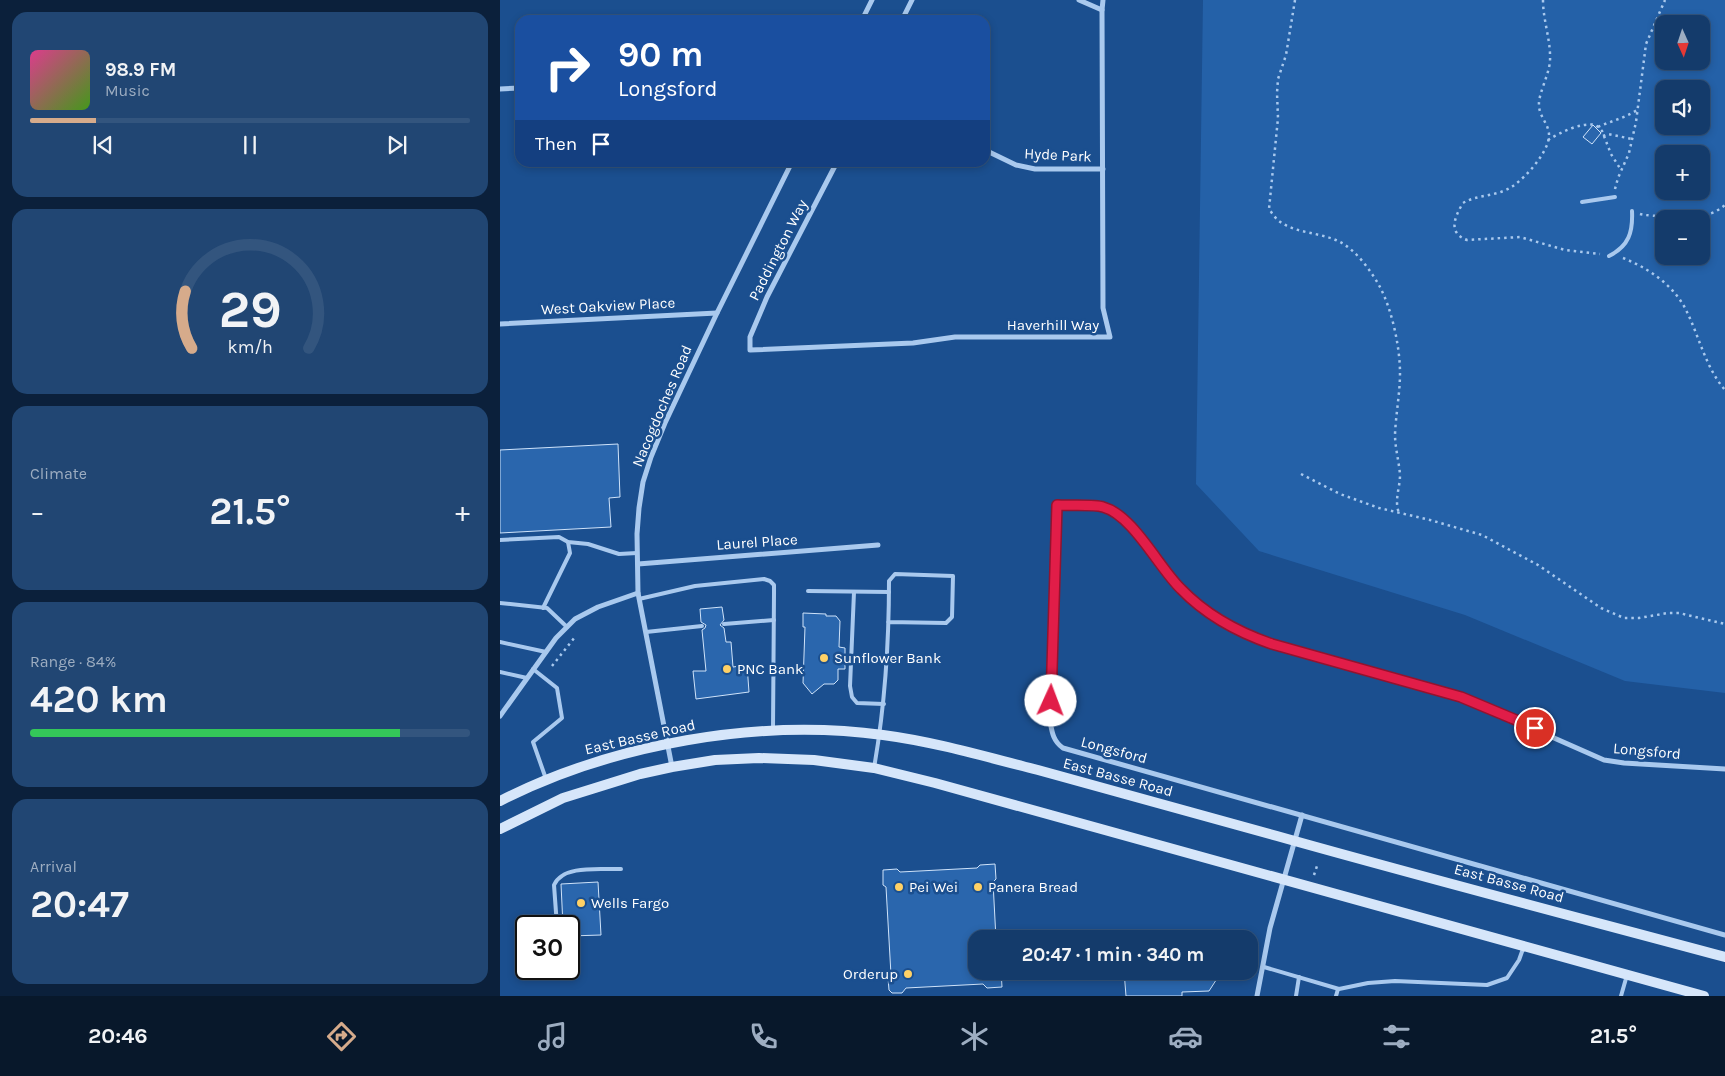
<!DOCTYPE html>
<html lang="en">
<head>
<meta charset="utf-8">
<style>
	body { margin:0; font-family:Karla,sans-serif; background:#214673; color:#f1f3f6; height:100vh; display:flex; flex-direction:column; font-size:19px; white-space:nowrap }
	* { box-sizing:border-box; margin:0 }
	p { font-size:16px; color:#9dadc1 }
	.icon { flex:none; width:28px; height:28px; fill:none; stroke:currentColor; stroke-width:2; stroke-linecap:round; stroke-linejoin:round }
	.map { position:relative; flex:1; overflow:hidden }
	.details { display:flex; flex-direction:column; gap:12px; padding:12px; background:#0b203b; width:500px }
	.details>* { flex:none }
	.guide { position:absolute; left:15px; top:15px; width:475px; height:152px; border-radius:15px; box-shadow:0 2px 8px #0003,0 0 0 1px #33557e; background:#1a4fa0; color:#fff; overflow:hidden }
	.needle { width:32px; rotate:177deg }
	.buttons { position:absolute; left:1155px; top:15px; display:grid; gap:10px }
	.buttons a { display:grid; place-items:center; width:55px; height:55px; border-radius:10px; background:#143b6b; box-shadow:0 2px 8px #0003,0 0 0 1px #33557e; font-size:25px }
	.speed { position:absolute; left:15px; top:915px; display:flex; gap:10px; font-size:25px; font-weight:700; text-align:center }
	.speed>* { display:grid; place-content:center; width:65px; height:65px; border-radius:50%; background:#143b6b; box-shadow:0 2px 8px #0003,0 0 0 1px #33557e; line-height:1 }
	.speed .limit { border:2px solid #111; border-radius:8px; background:#fff; color:#111 }
	.pin { position:absolute; display:grid; place-items:center; width:42px; height:42px; color:#fff; margin:-21px; border:2px solid #fff; border-radius:50%; box-shadow:0 1px 5px #0007 }
	.me { position:absolute; width:55px; margin:-28px; rotate:2deg; stroke-linejoin:round; filter:drop-shadow(0 0 4px #0008) }
	.turn { display:flex; align-items:center; gap:18px; height:105px; padding:0 20px; font-size:22px }
	.turn .icon { width:65px; height:65px; stroke-width:2.5 }
	.turn b { display:block; font-size:35px; line-height:42px }
	.then { display:flex; align-items:center; height:48px; padding:0 20px; background:#0003; gap:10px; font-size:19px }
	.big { font-size:38px; font-weight:700; line-height:1.1 }
	.details .card { flex:1; display:flex; flex-direction:column; justify-content:center; gap:8px; min-width:0; padding:0 18px; border-radius:15px; background:#214673 }
	.details .dial { align-items:center; gap:0 }
	.dial svg { height:130px; overflow:visible; fill:none; stroke:#33557e; stroke-width:7; stroke-linecap:round; text-anchor:middle }
	.dial text { fill:#f1f3f6; stroke:none }
	.song { display:flex; align-items:center; gap:15px }
	.cover { width:60px; height:60px; border-radius:8px; background:linear-gradient(135deg,hsl(330 70% 55%),hsl(100 70% 35%)) }
	.played { height:5px; border-radius:2px; background:linear-gradient(90deg,#d6ab8b 15%,#33557e 15%) }
	.keys { display:flex; justify-content:space-around; direction:ltr }
	.heat { display:flex; justify-content:space-between; align-items:center; font-size:28px; direction:ltr }
	.charge { height:8px; border-radius:4px; background:linear-gradient(90deg,#34c759 84%,#33557e 0) }
	.trip { position:absolute; left:468px; top:930px; width:290px; height:50px; border-radius:15px; background:#143b6b; box-shadow:0 2px 8px #0003,0 0 0 1px #33557e; font-weight:700; line-height:50px; text-align:center }
	.tabs { display:flex; height:80px; justify-content:space-around; align-items:center; background:#08182b; color:#9dadc1 }
	.tabs .icon { width:35px; height:35px }
	.tabs .current { color:#d6ab8b }
	.tabs b { font-size:22px; color:#f1f3f6 }
	main { display:flex; flex:1; min-height:0 }
	.map>svg:first-child { display:block }
	.green { fill:#2461a8; fill-rule:evenodd }
	.building { fill:#2a66ad; stroke:#cfe3fa }
	.lines { fill:none; stroke-linecap:round; stroke-linejoin:round }
	.path { stroke:#a9c9ee; stroke-width:2.5; stroke-dasharray:2.5 4; stroke-linecap:butt }
	.service { stroke:#a9c9ee; stroke-width:4 }
	.minor { stroke:#a9c9ee; stroke-width:5 }
	.secondary { stroke:#d6e6fa; stroke-width:10 }
	.route-casing { stroke:#92132f; stroke-width:12 }
	.route { stroke:#e11d48; stroke-width:9 }
	.poi-dot { fill:#ffd166; stroke:#1b4f8f; stroke-width:2 }
	.labels { text-anchor:middle; stroke-width:5; stroke-linejoin:round; paint-order:stroke }
	.street-label { font-size:15px; fill:#fff; stroke:#1b4f8f }
	.poi-label { font-size:15px; fill:#fff; stroke:#1b4f8f; text-anchor:start }
</style>
</head>
<body>
<main>
<section class="details">
<div class="card">
<div class="song"><i class="cover"></i><div><b>98.9 FM</b><p>Music</p></div></div>
<div class="played"></div>
<div class="keys"><svg class="icon" aria-label="previous" viewBox="0 0 24 24"><path d="M18 5L8 12l10 7zM5 5v14"/></svg><svg class="icon" aria-label="pause" viewBox="0 0 24 24"><path d="M8 5v14M16 5v14"/></svg><svg class="icon" aria-label="next" viewBox="0 0 24 24"><path d="M6 5l10 7-10 7zM19 5v14"/></svg></div>
</div>
<div class="card dial"><svg viewBox="0 0 100 80">
<path d="M14 69A42 42 0 1 1 86 69"/>
<path d="M14 69A42 42 0 0 1 10 34" stroke="#d6ab8b"/>
<text x="50" y="56" font-size="32" font-weight="700">29</text>
<text x="50" y="72" font-size="11">km/h</text>
</svg></div>
<div class="card"><p>Climate</p>
<div class="heat"><a>−</a><b class="big">21.5°</b><a>+</a></div>
</div>
<div class="card"><p>Range · 84%</p><b class="big">420 km</b><div class="charge"></div></div>
<div class="card"><p>Arrival</p><b class="big">20:47</b></div>
</section>
<div class="map">
<svg width="1225" height="996" viewBox="0 0 1225 996">
	<rect width="100%" height="100%" fill="#1b4f8f"/>
	<path class="green" d="M703,0H1225V693L1125,681L965,615L759,551L696,484ZM1164,24H1201V61H1164ZM1164,89H1201V126H1164ZM1164,154H1201V191H1164ZM1164,219H1201V256H1164Z"/>
	<g class="building">
		<polygon points="1093,125 1101,133 1092,144 1083,137"/>
		<polygon points="118,444 120,497 109,498 111,527 0,533 0,450"/>
		<polygon points="222,607 224,620 220,625 224,628 226,642 231,642 233,667 247,665 249,692 196,699 193,671 206,671 202,630 205,628 206,625 201,622 200,609"/>
		<polygon points="303,613 326,614 326,616 336,616 340,621 339,647 345,648 345,669 338,669 338,680 334,684 324,684 312,694 303,683 305,627 303,627"/>
		<polygon points="495,864 496,879 493,882 496,939 476,939 476,971 501,971 502,987 487,988 483,984 406,988 402,993 392,993 389,990 388,978 391,975 386,887 383,885 383,870 397,869 400,872 477,868 480,865"/>
		<polygon points="98,882 101,935 69,936 69,926 63,926 61,884"/>
		<polygon points="624,971 722,971 709,991 682,992 682,996 626,996"/>
	</g>
	<g class="lines">
		<g class="path">
			<path d="M795,0L786,55L778,79L777,93L778,118L769,209C772,213 775,218 779,221C796,234 821,232 840,242C857,251 871,271 880,287C892,310 900,347 900,373C900,393 896,413 895,434C895,448 899,461 900,475C900,488 894,500 899,513"/>
			<path d="M1043,0C1043,21 1051,40 1050,61C1049,75 1038,95 1039,105C1039,116 1048,123 1049,134C1050,151 1026,177 1013,186C997,197 978,194 963,203C954,218 948,233 967,240L1020,237L1065,250L1100,254"/>
			<path d="M1098,127C1111,121 1125,118 1137,110"/>
			<polyline points="1103,136 1108,134 1132,139"/>
			<path d="M1048,140C1061,132 1081,122 1096,125L1102,131L1111,154L1121,170"/>
			<polyline points="1115,189 1118,178 1129,153 1136,122 1146,44 1165,0"/>
			<path d="M1140,214C1149,217 1198,217 1208,214C1214,213 1220,209 1225,205"/>
			<path d="M1123,258C1148,268 1172,284 1185,308C1199,335 1205,367 1225,390"/>
			<polyline points="801,474 840,494 879,508 930,520 982,535 1038,565 1101,608 1124,618 1139,618 1168,613 1179,613 1225,624"/>
			<polyline points="52,666 75,637"/>
			<polyline points="814,875 817,866"/>
		</g>
		<g class="service">
			<polyline points="1082,202 1115,197"/>
			<path d="M1109,256C1129,246 1133,232 1132,211"/>
			<polyline points="0,540 59,537 68,542 88,544 119,554 137,553"/>
			<polyline points="308,591 389,592"/>
			<polyline points="354,592 350,686 352,697 357,703 384,704"/>
			<polyline points="139,599 195,586 264,579 270,581 274,585 274,593 273,729"/>
			<polyline points="0,603 47,608 67,627"/>
			<polyline points="43,608 70,553 68,542"/>
			<polyline points="224,624 274,620"/>
			<polyline points="146,632 202,626"/>
			<polyline points="0,642 46,652"/>
			<polyline points="33,669 57,688 62,718 33,742 46,779"/>
			<polyline points="0,672 27,678"/>
			<path d="M374,768C385,705 389,644 389,581L395,574L453,576L452,617L446,623L388,622"/>
			<path d="M57,926L54,885C63,864 102,870 121,869"/>
			<polyline points="764,967 839,989 868,983 895,981 987,985 1007,978 1019,960 1024,946"/>
			<polyline points="796,996 799,977"/>
			<polyline points="836,996 838,989"/>
			<polyline points="1121,996 1127,975"/>
		</g>
		<g class="minor">
			<polyline points="579,0 602,10"/>
			<polyline points="362,20 372,0"/>
			<polyline points="402,20 412,0"/>
			<polyline points="0,89 20,88"/>
			<polyline points="485,150 516,165 535,169 603,169"/>
			<polyline points="337,162 267,297 250,337 250,350 413,343 455,337 610,337 603,308 602,10 603,0"/>
			<polyline points="0,324 217,313"/>
			<polyline points="138,564 378,545"/>
			<polyline points="0,716 56,638 75,619 98,607 138,593"/>
			<polyline points="172,767 138,593 137,534 139,508 143,482 151,457 165,423 217,313 292,162"/>
			<path d="M1225,769L1124,763L1104,760L961,697L772,644C737,632 707,616 681,589C660,568 633,515 603,507C592,504 569,506 557,505L550,721C552,732 553,741 563,748L1225,935"/>
			<polyline points="757,996 770,928 802,815"/>
		</g>
		<g class="secondary">
			<path d="M0,801C112,744 258,718 383,735C436,742 486,757 538,770C618,792 697,814 777,836C926,878 1076,917 1225,957"/>
			<polyline points="0,829 63,798 140,774 172,767 215,760 259,758 314,760 374,768 435,783 1204,996"/>
		</g>
	</g>
	<g class="lines">
		<g class="route-casing">
			<path id="route" d="M551,701L557,505C568,506 594,504 603,507C633,515 659,568 681,589C707,616 737,632 772,644L961,697L1035,728"/>
		</g>
		<use href="#route" class="route"/>
	</g>
	<g class="poi-dot">
		<circle cx="324" cy="658" r="5"/>
		<circle cx="227" cy="669" r="5"/>
		<circle cx="399" cy="887" r="5"/>
		<circle cx="478" cy="887" r="5"/>
		<circle cx="81" cy="903" r="5"/>
		<circle cx="408" cy="974" r="5"/>
	</g>
	<g class="labels">
		<g class="street-label">
			<text transform="translate(558 155) rotate(3)" y="5">Hyde Park</text>
			<text transform="translate(278 250) rotate(-63)" y="5">Paddington Way</text>
			<text transform="translate(108 306) rotate(-3)" y="5">West Oakview Place</text>
			<text x="553" y="330">Haverhill Way</text>
			<text transform="translate(162 406) rotate(-67)" y="5">Nacogdoches Road</text>
			<text transform="translate(257 542) rotate(-4)" y="5">Laurel Place</text>
			<text transform="translate(140 737) rotate(-13)" y="5">East Basse Road</text>
			<text transform="translate(614 750) rotate(15)" y="5">Longsford</text>
			<text transform="translate(1147 751) rotate(5)" y="5">Longsford</text>
			<text transform="translate(618 777) rotate(15)" y="5">East Basse Road</text>
			<text transform="translate(1009 883) rotate(15)" y="5">East Basse Road</text>
		</g>
		<g class="poi-label">
			<text x="334" y="663">Sunflower Bank</text>
			<text x="237" y="674">PNC Bank</text>
			<text x="409" y="892">Pei Wei</text>
			<text x="488" y="892">Panera Bread</text>
			<text x="91" y="908">Wells Fargo</text>
			<text x="398" y="979" text-anchor="end">Orderup</text>
		</g>
	</g>
</svg>
<div class="buttons">
<a><svg class="needle" viewBox="-14 -14 28 28"><path d="M0-13l5 13h-10z" fill="#e53935"/><path d="M0 13l5-13h-10z" fill="#9dadc1"/></svg></a>
<a><svg class="icon" aria-label="sound" viewBox="0 0 24 24"><path d="M4 9h4l5-4v14l-5-4H4zM17 9q2 3 0 6"/></svg></a>
<a>+</a>
<a>−</a>
</div>
<div class="speed"><div class="limit">30</div></div>
<div class="pin" style="left:1035px;top:728px;background:#d93025"><svg class="icon" aria-label="arrive" viewBox="0 0 24 24"><path d="M6 21V4h12l-3 4 3 4H6"/></svg></div>
<svg class="me" style="left:551px;top:701px" viewBox="-20 -20 40 40"><circle r="19" fill="#fff"/><path d="M0-13L10 11 0 6-10 11z" fill="#e11d48"/></svg>
<div class="trip">20:47 · 1 min · 340 m</div>
<div class="guide">
<div class="turn"><svg class="icon" aria-label="right" viewBox="0 0 24 24"><path d="M7 20v-9h11M14 6l5 5-5 5"/></svg><div><b>90 m</b>Longsford</div></div>
<div class="then">Then<svg class="icon" aria-label="arrive" viewBox="0 0 24 24"><path d="M6 21V4h12l-3 4 3 4H6"/></svg></div>
</div>
</div>
</main>
<nav class="tabs">
<b>20:46</b>
<svg class="icon current" aria-label="directions" viewBox="0 0 24 24"><path d="M12 3l9 9-9 9-9-9zM9 14v-3h6M13 9l2 2-2 2"/></svg>
<svg class="icon" aria-label="music" viewBox="0 0 24 24"><path d="M9 18V5l10-2v13"/><circle cx="6" cy="18" r="3"/><circle cx="16" cy="16" r="3"/></svg>
<svg class="icon" aria-label="phone" viewBox="0 0 24 24"><path d="M5 4h4l2 5-3 2q2 4 5 5l2-3 5 2v4C11 20 4 13 5 4z"/></svg>
<svg class="icon" aria-label="climate" viewBox="0 0 24 24"><path d="M12 3v18M4 7l16 10M4 17L20 7"/></svg>
<svg class="icon" aria-label="car" viewBox="0 0 24 24"><path d="M5 17H2v-5l4-1 3-4h7l3 4 3 1v5h-3M9 17h6M6 11h13"/><circle cx="7" cy="17" r="2"/><circle cx="17" cy="17" r="2"/></svg>
<svg class="icon" aria-label="filters" viewBox="0 0 24 24"><path d="M4 7h16M4 17h16"/><circle cx="9" cy="7" r="2"/><circle cx="15" cy="17" r="2"/></svg>
<b>21.5°</b>
</nav>
</body>
</html>
